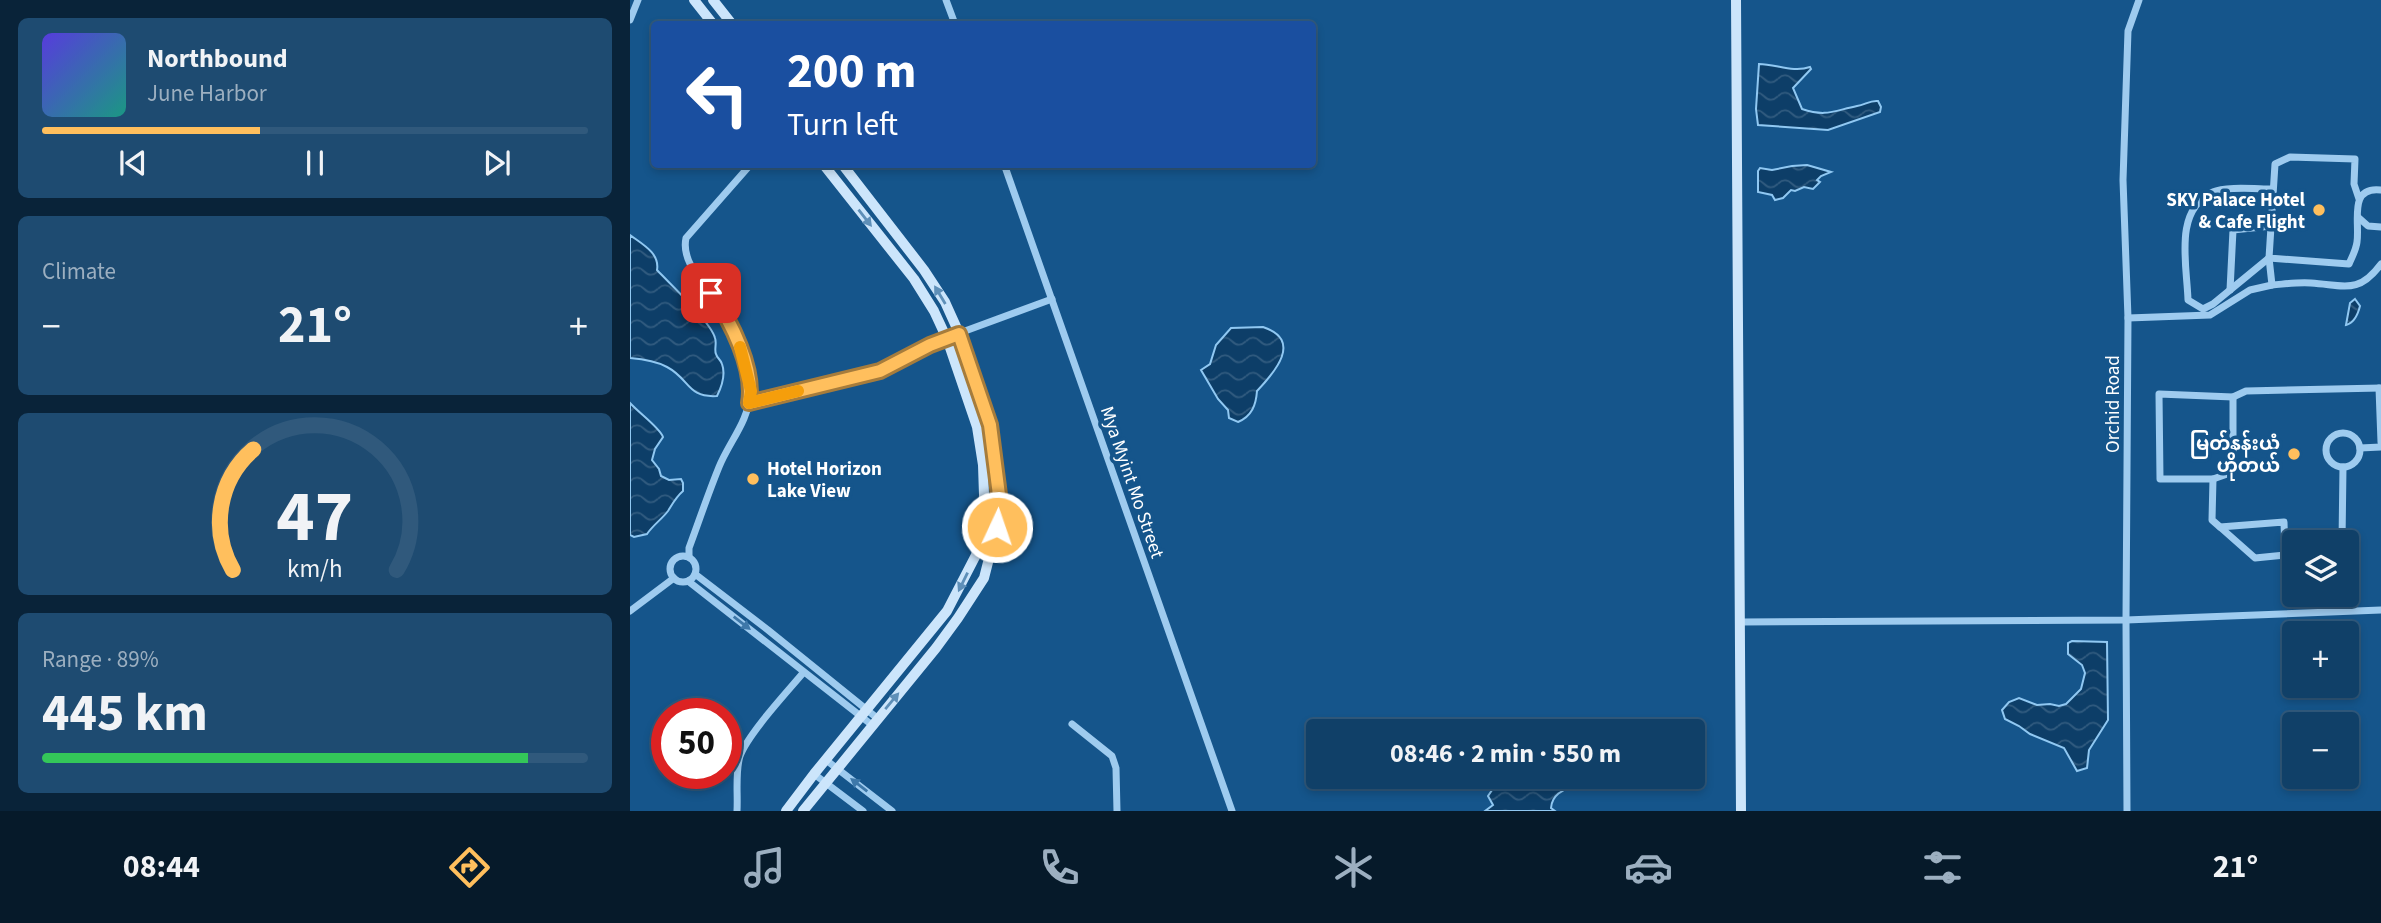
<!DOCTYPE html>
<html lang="en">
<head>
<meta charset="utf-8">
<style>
	body { margin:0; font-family:"Source Sans 3","Noto Sans Myanmar",sans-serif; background:#1e4b71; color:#f1f3f6; height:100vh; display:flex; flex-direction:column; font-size:26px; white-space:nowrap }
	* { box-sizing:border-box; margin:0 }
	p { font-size:23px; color:#9cafc0 }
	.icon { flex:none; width:38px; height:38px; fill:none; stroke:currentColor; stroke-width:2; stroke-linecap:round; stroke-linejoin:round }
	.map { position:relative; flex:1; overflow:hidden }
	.details { display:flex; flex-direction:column; gap:18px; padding:18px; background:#092339; width:630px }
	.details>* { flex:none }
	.hud { position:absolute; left:21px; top:21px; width:665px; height:147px; border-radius:7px; box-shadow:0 4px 10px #0003,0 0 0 2px #30597c; background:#1a4fa0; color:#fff; overflow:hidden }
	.controls { position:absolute; left:1652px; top:530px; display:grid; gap:14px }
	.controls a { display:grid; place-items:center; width:77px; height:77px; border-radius:7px; background:#104068; box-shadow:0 4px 10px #0003,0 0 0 2px #30597c; font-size:35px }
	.speed { position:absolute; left:21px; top:698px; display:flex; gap:14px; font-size:35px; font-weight:700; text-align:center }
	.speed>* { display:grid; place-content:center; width:91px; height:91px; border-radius:50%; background:#104068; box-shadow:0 4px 10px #0003,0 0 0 2px #30597c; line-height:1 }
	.speed .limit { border:10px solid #d22; background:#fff; color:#111 }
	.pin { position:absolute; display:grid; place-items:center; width:60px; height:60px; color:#fff; margin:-30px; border-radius:14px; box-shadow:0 4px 10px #0006 }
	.me { position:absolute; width:77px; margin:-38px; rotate:3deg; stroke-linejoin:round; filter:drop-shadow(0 0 5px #0008) }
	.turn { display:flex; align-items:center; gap:24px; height:147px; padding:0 21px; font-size:32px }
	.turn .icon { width:91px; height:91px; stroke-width:2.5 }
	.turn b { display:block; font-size:49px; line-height:60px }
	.big { font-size:52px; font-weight:700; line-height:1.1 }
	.details .widget { flex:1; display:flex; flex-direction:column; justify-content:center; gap:10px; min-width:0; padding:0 24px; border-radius:10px; background:#1e4b71 }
	.details .dial { align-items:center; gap:0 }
	.dial svg { height:182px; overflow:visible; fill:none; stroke:#30597c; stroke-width:7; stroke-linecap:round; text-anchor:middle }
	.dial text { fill:#f1f3f6; stroke:none }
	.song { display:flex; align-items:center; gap:21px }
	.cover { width:84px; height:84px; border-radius:10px; background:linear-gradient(135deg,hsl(250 70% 55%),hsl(170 70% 35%)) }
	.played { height:7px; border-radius:4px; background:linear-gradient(90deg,#ffbf5d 40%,#30597c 40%) }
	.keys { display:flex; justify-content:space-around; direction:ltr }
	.heat { display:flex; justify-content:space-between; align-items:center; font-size:38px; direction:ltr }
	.charge { height:10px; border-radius:5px; background:linear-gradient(90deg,#34c759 89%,#30597c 0) }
	.trip { position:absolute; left:676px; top:719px; width:399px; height:70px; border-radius:7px; background:#104068; box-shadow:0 4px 10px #0003,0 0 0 2px #30597c; font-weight:700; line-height:70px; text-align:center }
	.tab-bar { display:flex; height:112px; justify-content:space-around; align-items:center; background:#061a2a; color:#9cafc0 }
	.tab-bar .icon { width:49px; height:49px }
	.tab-bar .selected { color:#ffbf5d }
	.tab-bar b { font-size:32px; color:#f1f3f6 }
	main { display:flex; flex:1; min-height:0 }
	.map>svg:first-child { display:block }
	.water { fill:url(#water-waves); stroke:#90c8f2; stroke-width:2 }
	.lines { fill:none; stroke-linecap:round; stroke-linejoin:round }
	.street { stroke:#9ecbef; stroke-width:7 }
	.secondary { stroke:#cce5fb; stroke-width:10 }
	.oneway { fill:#5e8fb8 }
	.oneway2 { fill:#3e78a9 }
	.route-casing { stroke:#a67c3c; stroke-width:18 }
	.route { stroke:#ffbf5d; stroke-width:12 }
	.slow { stroke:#f59e0b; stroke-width:12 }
	.poi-dot { fill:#ffbf5d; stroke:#15558b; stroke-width:2.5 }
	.labels { text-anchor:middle; stroke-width:7; stroke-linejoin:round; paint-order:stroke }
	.poi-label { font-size:19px; font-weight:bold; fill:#fff; stroke:#15558b; text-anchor:end }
	.street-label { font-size:19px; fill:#fff; stroke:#15558b }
</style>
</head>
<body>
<main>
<section class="details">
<div class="widget">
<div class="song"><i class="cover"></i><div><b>Northbound</b><p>June Harbor</p></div></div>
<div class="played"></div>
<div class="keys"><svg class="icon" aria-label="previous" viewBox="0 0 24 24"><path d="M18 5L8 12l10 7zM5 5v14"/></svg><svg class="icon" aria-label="pause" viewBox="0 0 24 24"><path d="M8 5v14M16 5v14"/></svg><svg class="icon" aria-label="next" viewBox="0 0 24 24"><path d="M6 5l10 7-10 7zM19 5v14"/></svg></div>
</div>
<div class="widget"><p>Climate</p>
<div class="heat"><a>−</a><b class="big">21°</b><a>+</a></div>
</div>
<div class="widget dial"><svg viewBox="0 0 100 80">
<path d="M14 69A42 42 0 1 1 86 69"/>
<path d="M14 69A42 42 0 0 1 23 16" stroke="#ffbf5d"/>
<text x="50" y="56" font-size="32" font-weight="700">47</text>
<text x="50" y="72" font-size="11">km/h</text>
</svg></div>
<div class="widget"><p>Range · 89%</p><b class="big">445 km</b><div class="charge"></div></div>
</section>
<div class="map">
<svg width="1751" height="811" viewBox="0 0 1751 811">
	<defs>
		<pattern id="water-waves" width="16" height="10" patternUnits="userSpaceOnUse" patternTransform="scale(1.75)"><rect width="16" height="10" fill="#0d3e68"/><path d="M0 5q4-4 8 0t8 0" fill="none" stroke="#315b7f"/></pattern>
	</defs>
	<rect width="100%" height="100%" fill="#15558b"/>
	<g class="water">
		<path d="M1129,64C1146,64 1163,73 1180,67L1181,69L1163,88L1172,109C1196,117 1203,111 1227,106C1235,105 1240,100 1248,101L1251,107L1250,112L1198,130L1128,125L1126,109Z"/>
		<polygon points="1177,165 1201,172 1191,176 1187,180 1190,182 1183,189 1174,187 1165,191 1161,190 1153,198 1145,200 1142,195 1128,192 1128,171 1130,168 1142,170 1162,166"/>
		<path d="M0,235C12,244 30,253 27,270C40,284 81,322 85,338C87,343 84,350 86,354C87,358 91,360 92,364C96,375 92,386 87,396C57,398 60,379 37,367C26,361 13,359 0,358Z"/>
		<path d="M1725,299L1730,306C1728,314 1724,323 1716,325L1720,303Z"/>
		<path d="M633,327C673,340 645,372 627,391C626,405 622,416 608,422L599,418L598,410L588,399L571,370L580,364L586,345L601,328Z"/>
		<path d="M0,403C9,413 30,428 33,437L25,449L22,460L29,469L31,476L39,480L51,479L53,483V491C46,497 43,503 38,511C32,519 23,525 17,534L4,537L0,535Z"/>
		<polygon points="1442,641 1477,642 1478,720 1459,750 1457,768 1447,771 1434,748 1400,734 1389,726 1375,719 1372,710 1379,702 1389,698 1407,705 1420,704 1429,706 1436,704 1451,689 1455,673 1452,665 1438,654 1438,643"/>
		<path d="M871,777H934L947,784C936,789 922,793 921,808L925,811H855L863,805L858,796Z"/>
	</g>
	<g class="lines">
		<g class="street">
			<polyline points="316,0 325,24"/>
			<polyline points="0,20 8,0"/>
			<polyline points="374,164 602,811"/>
			<path d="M1729,199L1724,184L1725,159L1660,157L1645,164L1639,258L1719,264C1722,257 1726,250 1727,242C1730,222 1718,186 1751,190"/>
			<polyline points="1729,218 1738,226 1751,227"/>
			<path d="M1639,258L1583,304L1573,309L1558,300C1557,265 1543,210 1583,192C1595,186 1627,189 1642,189"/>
			<path d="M1642,285C1655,284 1668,282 1681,283C1714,285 1728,295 1751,264"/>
			<polyline points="1600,290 1603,230 1641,226"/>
			<polyline points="1498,318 1580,315 1620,290 1642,285 1639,258"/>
			<polyline points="1749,388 1751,442"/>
			<polyline points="119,403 250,371 316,338 422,299"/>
			<circle cx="1713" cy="450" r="17"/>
			<polyline points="1730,448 1751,447"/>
			<polyline points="1583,479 1603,472 1603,397"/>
			<polyline points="1590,527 1625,558 1655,555"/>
			<polyline points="1712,542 1713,467"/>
			<circle cx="53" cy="569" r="13"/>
			<path d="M59,557V548C69,521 78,494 89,467C99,442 119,421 120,393C122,372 104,330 94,312C81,288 50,266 56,238L121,164"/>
			<polyline points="1664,564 1655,555 1654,522 1590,527 1582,520 1583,479 1530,479 1529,394 1603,397 1616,391 1751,388"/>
			<polyline points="65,574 138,630 247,718"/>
			<polyline points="58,581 242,725"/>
			<polyline points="0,611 44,578"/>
			<polyline points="1111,622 1496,620 1751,610"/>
			<polyline points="442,724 482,756 486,768 487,811"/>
			<polyline points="196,760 262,811"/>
			<polyline points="184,774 233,811"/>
			<path d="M107,811C108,794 105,772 110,756C118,734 157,692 173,673"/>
			<polyline points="1497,811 1496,620 1498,318 1493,180 1498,31 1509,0"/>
		</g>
		<g class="secondary">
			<polyline points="64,0 83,24"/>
			<polyline points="83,0 102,24"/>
			<polyline points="1106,0 1111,811"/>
			<polyline points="156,811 184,774 317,611 346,555 352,527 354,495 353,465 347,427 317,339 304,311 284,279 193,164"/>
			<polyline points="173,811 306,648 328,618 354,578 367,527 369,495 360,425 329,333 315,302 294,270 212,164"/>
		</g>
	</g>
	<defs><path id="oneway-solid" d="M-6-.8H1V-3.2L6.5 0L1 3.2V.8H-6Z" transform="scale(1.75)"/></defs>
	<g class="oneway">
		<use href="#oneway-solid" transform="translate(235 218) rotate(52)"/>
		<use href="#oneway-solid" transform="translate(310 295) rotate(-121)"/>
		<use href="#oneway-solid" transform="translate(333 582) rotate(116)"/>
		<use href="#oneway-solid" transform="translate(262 701) rotate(-50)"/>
	</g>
	<g class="oneway2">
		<use href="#oneway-solid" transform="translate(112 623) rotate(38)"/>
		<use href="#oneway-solid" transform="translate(229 785) rotate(-142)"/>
	</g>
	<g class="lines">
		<g class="route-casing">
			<path id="route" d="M81,293C101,321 125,369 119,403L250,371L300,345L329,334L360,425L369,495L367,527"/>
		</g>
		<use href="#route" class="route"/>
		<polyline class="slow" points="110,347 121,391 119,403 168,391"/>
	</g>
	<g class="poi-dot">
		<circle cx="1689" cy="210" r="7"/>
		<circle cx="1664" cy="454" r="7"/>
		<circle cx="123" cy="479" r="7"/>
	</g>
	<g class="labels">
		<g class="poi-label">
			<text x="1675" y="206">SKY Palace Hotel<tspan x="1675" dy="22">&amp; Cafe Flight</tspan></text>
			<text x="1650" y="450">မြတ်နန်းယုံ<tspan x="1650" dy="22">ဟိုတယ်</tspan></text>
			<text x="137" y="475" text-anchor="start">Hotel Horizon<tspan x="137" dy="22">Lake View</tspan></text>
		</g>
		<g class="street-label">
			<text transform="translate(1482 404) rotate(-90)" y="7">Orchid Road</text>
			<text transform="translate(503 482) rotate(71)" y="7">Mya Myint Mo Street</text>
		</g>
	</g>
</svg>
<div class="controls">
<a><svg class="icon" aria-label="layers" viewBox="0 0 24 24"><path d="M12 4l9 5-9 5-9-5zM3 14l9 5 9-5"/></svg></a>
<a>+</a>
<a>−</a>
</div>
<div class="speed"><div class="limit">50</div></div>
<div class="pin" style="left:81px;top:293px;background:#d93025"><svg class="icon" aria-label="arrive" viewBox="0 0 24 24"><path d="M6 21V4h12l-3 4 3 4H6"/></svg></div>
<svg class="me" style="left:367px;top:527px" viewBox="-20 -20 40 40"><circle r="17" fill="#ffbf5d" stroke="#fff" stroke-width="3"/><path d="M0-11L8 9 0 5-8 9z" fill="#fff"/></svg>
<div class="trip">08:46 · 2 min · 550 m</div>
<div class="hud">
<div class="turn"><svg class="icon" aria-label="left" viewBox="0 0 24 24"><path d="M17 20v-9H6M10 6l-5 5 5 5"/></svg><div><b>200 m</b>Turn left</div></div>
</div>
</div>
</main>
<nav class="tab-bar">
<b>08:44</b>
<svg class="icon selected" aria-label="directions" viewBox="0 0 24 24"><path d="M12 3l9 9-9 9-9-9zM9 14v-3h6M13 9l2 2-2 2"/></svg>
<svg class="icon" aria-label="music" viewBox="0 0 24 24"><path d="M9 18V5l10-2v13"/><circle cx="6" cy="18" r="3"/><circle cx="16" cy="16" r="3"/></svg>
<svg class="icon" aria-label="phone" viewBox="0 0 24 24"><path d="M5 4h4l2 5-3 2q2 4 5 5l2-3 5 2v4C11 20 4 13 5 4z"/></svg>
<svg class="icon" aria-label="climate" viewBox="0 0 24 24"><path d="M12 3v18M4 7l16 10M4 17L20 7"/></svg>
<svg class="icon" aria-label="car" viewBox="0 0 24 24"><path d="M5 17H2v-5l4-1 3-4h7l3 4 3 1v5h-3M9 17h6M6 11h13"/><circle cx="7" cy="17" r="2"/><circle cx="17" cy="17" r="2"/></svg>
<svg class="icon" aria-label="filters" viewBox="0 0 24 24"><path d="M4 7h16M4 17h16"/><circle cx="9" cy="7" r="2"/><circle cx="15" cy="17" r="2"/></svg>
<b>21°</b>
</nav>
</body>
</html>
